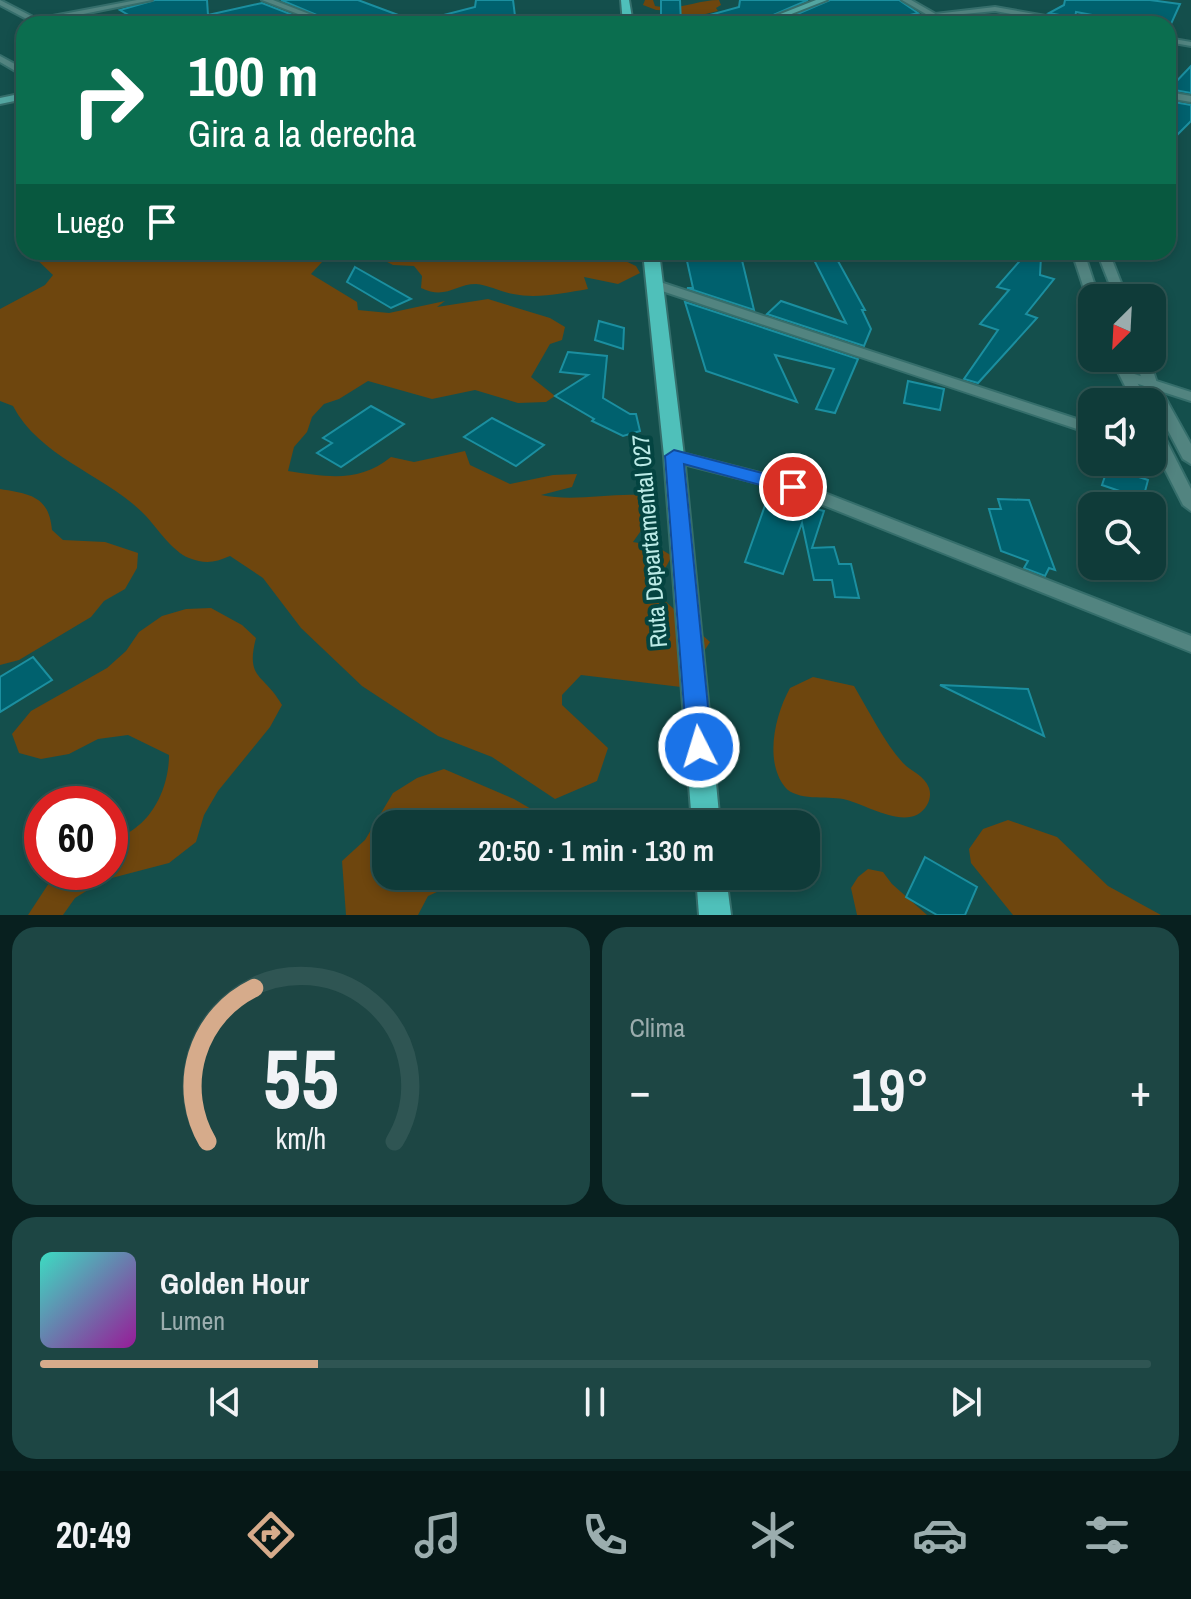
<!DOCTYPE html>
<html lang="es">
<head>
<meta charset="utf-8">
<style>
	body { margin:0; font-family:"Archivo Narrow",sans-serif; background:#1d4644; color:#f1f3f6; height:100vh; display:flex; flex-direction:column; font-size:30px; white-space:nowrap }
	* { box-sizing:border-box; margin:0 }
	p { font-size:26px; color:#9badae }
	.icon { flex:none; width:44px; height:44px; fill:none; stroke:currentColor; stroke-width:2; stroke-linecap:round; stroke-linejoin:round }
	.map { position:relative; height:915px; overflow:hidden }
	.side { display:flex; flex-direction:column; gap:12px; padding:12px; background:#08201f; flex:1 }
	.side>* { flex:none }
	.hud { position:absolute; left:16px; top:16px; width:1160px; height:244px; border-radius:24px; box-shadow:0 4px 12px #0003,0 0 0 2px #2f5553; background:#0b6e4f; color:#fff; overflow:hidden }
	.needle { width:52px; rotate:204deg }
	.controls { position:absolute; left:1078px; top:284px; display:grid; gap:16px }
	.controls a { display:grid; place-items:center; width:88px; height:88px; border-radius:16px; background:#0f3b39; box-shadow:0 4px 12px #0003,0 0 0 2px #2f5553; font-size:40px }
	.speed { position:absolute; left:24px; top:786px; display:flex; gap:16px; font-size:40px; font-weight:700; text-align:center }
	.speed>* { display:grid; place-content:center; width:104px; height:104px; border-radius:50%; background:#0f3b39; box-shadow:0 4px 12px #0003,0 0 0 2px #2f5553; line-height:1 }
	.speed .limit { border:12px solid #d22; background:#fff; color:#111 }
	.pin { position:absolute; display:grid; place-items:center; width:68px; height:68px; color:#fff; margin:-34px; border:4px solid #fff; border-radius:50%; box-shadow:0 2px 8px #0007 }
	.me { position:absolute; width:88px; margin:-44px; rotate:355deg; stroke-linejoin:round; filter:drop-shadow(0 0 6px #0008) }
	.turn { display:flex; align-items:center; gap:28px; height:168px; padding:0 40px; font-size:36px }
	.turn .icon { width:104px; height:104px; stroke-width:2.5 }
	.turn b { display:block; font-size:56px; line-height:68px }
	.then { display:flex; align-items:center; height:76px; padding:0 40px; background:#0003; gap:16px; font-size:30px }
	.big { font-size:60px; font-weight:600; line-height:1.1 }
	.side .tile { flex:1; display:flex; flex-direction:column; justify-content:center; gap:12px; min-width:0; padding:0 28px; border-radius:24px; background:#1d4644 }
	.side .dial { align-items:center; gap:0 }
	.dial svg { height:208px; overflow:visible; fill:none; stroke:#2f5553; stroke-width:7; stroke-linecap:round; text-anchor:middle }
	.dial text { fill:#f1f3f6; stroke:none }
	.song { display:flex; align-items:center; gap:24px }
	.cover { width:96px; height:96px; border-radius:12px; background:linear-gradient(135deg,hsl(170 70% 55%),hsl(300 70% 35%)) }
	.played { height:8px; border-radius:4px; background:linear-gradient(90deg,#d6ab8b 25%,#2f5553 25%) }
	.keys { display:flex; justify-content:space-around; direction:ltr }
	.heat { display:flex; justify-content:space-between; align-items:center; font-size:44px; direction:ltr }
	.side .tiles { flex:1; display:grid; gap:12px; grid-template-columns:1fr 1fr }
	.tile:last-child { grid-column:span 2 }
	.trip { position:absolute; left:372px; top:810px; width:448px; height:80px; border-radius:24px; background:#0f3b39; box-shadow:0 4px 12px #0003,0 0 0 2px #2f5553; font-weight:600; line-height:80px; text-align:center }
	.dock { display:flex; height:128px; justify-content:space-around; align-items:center; background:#061817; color:#9badae }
	.dock .icon { width:56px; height:56px }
	.dock .on { color:#d6ab8b }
	.dock b { font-size:36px; color:#f1f3f6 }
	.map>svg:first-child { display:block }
	.green { fill:#6e460e }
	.building { fill:#00616e; stroke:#1b8fa0; stroke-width:2 }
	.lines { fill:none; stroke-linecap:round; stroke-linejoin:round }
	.minor-casing { stroke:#356e6b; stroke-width:4 }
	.tertiary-casing { stroke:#356e6b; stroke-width:4 }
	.secondary-casing { stroke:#356e6b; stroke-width:4 }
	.primary-casing { stroke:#356e6b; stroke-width:4 }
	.minor { fill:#528480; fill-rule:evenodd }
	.tertiary { fill:#528480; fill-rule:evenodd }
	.secondary { fill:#53a6a1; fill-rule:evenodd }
	.primary { fill:#4fc0ba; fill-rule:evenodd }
	.route { fill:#1a73e8; stroke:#114b97; stroke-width:2 }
	.labels { text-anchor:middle; stroke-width:8; stroke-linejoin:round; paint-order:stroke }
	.street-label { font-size:24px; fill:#bbeae6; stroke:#044441 }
</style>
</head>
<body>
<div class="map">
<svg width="1191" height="915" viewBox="0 0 1191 915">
	<rect width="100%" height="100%" fill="#144f4c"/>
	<g class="green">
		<path d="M645,0H653L655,6C680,11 696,0 719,0L721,5L716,8L718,11L693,17L717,24H667L680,11L656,10L643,5Z"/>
		<path d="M29,252H321L322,262L311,274L357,302L358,310L389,313L445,301L437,307L488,299L550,318L565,327L562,340L550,344L531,377L555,396L546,402L518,403L475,390L432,399L368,381L339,399L324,404L312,417L307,432L294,447L288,471C328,477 359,483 391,457L414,462L465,451L470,465L510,484L553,475L577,474L572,487L541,495C573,502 608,493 641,495L650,518L633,542L656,546L672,556L646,603L663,599L710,642L681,687L581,675L562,695V705L608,748L597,781L555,799L492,757L438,736L362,686L301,628L263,578L230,556C214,563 205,564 189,558C173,552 157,528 145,515C106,475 40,458 13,406L0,401V309L45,285L53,275Z"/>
		<path d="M368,252H525L519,258L543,262L576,252H634L621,259L636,266L640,273L618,284L584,277L588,289C564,293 537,299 513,294C501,292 488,285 476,284C455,284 446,300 421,288L422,276L414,266L393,265Z"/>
		<path d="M0,489C30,494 49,496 52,530L63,540L105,542L138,553L137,568L125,589L104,601L91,617L19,660L0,665Z"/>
		<path d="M211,608L242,625L256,638C245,680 264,673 282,705L270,727L218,791L204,815L196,842L169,863L104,880L75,898L63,915H28L49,883L61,872H110V840C117,837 128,834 134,829C157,813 169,782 169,755L128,735L98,739L69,754L41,759L19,753L12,734L31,711L107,668L126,651L139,632L162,616L186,609Z"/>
		<path d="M813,677L854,686C869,711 884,742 903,763C912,772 924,775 929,788C931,794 930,800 927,805C910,834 867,804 843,799C827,796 796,801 785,787C764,761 775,715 790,688Z"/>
		<polygon points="444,769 514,799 557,824 386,824 386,876 525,876 518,880 488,877 457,883 428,896 418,915 346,915 342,861 365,840 393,793 417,778"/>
		<polygon points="1008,820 1057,837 1108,886 1161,915 1013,915 971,863 969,849 983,829"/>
		<polygon points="868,869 883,872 892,884 927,915 857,915 851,888 858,877"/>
	</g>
	<g class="building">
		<polygon points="155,0 207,0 208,15 262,3 316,24 205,24 204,17 171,24 144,24 120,10"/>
		<polygon points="281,0 358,0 417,22 338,24"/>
		<polygon points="476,0 513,0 516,24 433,24 432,18 475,7"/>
		<polygon points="661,0 680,0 681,24 661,24"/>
		<polygon points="740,0 808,0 752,24 699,24 699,18 739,7"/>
		<polygon points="830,0 899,0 918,13 875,24 774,24"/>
		<polygon points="1065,0 1150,0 1180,4 1171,24 1140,24 1076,12 1075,18 1049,13 1064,5"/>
		<polygon points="1191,66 1191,93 1169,89 1171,87"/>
		<polygon points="1168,101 1191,105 1191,121 1168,144"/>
		<polygon points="685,252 740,252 754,310 687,288 693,288"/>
		<polygon points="810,252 833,252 865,310 862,310 871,329 864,346 767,314 781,301 846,323"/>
		<polygon points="1025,255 1041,257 1040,275 1054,279 1026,314 1037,318 978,383 964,379 998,330 980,324 1009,290 997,287"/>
		<polygon points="355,267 411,299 391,308 347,282"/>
		<polygon points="685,302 858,359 835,413 816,409 834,369 775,355 797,402 706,371"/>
		<polygon points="599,321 624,328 623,349 595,340"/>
		<polygon points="568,352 607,356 603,398 630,414 636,414 640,431 623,436 592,421 594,419 555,396 588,375 560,372"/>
		<polygon points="908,381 944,389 940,410 904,403"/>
		<polygon points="371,406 404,424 341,467 317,453 332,443 323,438"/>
		<polygon points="492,418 544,445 516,466 464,437"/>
		<polygon points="1108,467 1148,480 1143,499 1102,485"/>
		<polygon points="768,497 824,511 812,548 834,547 839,564 851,564 859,598 835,597 832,580 814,580 802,523 783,574 745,562"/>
		<polygon points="998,499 1029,500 1055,570 1049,568 1045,576 1024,568 1028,561 1001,551 989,509 1001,509"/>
		<polygon points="33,657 52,680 0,712 0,677"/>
		<polygon points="940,685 1028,689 1044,736"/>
		<polygon points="925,857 977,887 965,915 937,915 906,897"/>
	</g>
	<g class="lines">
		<g class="minor-casing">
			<g id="minor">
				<polygon points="0,0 37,19 137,0 152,0 44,22 46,24 36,24 0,5"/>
				<polygon points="262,0 273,0 335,24 324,24"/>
				<polygon points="995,7 1080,22 1084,24 1067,24 995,11 922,18 918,16"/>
				<polygon points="1168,38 1191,42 1191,46 1168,42"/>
				<polygon points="0,56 24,69 24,76 0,62"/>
				<polygon points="1168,92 1191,96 1191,102 1168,98"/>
				<polygon points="654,280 1092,424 1092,434 650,287 650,281"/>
				<polygon points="1128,372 1191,392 1191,401 1123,379 1121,376 1123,373"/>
				<polygon points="674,451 799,483 1191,636 1191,652 788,491 668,460 666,456"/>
			</g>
		</g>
		<g class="tertiary-casing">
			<g id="tertiary">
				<polygon points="902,0 911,0 953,24 943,24"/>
				<polygon points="1072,252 1084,252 1099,298 1092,298 1092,302 1087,298"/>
				<polygon points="1097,252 1109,252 1127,298 1115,298"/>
				<polygon points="1111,358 1125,358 1147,402 1133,402"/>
				<polygon points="1135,358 1149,358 1157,383 1191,444 1191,464 1183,459 1143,383"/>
				<polygon points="1152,423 1160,428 1191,489 1191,511 1183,505 1152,444"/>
			</g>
		</g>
		<g class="secondary-casing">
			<g id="secondary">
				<polygon points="816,0 827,0 766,24 755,24"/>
				<polygon points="627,20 630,24 604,24"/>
				<polygon points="24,93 24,99 0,104 0,98"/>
			</g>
		</g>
		<g class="primary-casing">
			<g id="primary">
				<polygon points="621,0 629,0 633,24 623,24"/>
				<polygon points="643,252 659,252 684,456 720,824 692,824 664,456"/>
				<polygon points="696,876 726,876 731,915 699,915"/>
			</g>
		</g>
		<use href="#minor" class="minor"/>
		<use href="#tertiary" class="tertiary"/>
		<use href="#secondary" class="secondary"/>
		<use href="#primary" class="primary"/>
	</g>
	<polygon class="route" points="674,450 800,483 803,487 793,494 684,464 712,747 708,755 699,758 691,755 687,747 665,456"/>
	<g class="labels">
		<g class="street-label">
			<text transform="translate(650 541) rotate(-95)" y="8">Ruta Departamental 027</text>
		</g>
	</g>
</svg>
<div class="controls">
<a><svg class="needle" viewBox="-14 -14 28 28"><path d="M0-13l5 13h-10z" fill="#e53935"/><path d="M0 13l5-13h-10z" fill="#9badae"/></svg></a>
<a><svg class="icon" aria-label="sound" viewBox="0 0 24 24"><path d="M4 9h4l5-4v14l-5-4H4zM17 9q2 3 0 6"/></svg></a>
<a><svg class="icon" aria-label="search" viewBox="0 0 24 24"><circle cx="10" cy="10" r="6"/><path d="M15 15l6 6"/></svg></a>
</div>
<div class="speed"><div class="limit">60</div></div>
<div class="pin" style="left:793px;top:487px;background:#d93025"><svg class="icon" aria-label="arrive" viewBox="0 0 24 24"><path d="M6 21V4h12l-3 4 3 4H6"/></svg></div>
<svg class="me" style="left:699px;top:747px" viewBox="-20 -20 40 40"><circle r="17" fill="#1a73e8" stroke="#fff" stroke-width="3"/><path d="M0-11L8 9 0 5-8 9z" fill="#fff"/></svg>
<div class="trip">20:50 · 1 min · 130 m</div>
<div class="hud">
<div class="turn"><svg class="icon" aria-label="right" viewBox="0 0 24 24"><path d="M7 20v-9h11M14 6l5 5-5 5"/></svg><div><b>100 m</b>Gira a la derecha</div></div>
<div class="then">Luego<svg class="icon" aria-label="arrive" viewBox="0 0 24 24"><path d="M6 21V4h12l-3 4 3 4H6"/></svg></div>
</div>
</div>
<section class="side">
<div class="tiles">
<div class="tile dial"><svg viewBox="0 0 100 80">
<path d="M14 69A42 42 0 1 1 86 69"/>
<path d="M14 69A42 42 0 0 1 32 10" stroke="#d6ab8b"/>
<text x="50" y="56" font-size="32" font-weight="700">55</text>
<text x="50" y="72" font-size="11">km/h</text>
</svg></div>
<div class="tile"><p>Clima</p>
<div class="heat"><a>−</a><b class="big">19°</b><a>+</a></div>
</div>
<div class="tile">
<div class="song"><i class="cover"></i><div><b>Golden Hour</b><p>Lumen</p></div></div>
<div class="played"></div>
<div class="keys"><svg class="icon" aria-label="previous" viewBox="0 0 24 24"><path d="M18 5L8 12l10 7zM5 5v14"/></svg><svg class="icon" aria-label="pause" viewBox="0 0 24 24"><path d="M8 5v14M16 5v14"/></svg><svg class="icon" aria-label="next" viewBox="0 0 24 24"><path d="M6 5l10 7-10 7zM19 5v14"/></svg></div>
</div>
</div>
</section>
<nav class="dock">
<b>20:49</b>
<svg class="icon on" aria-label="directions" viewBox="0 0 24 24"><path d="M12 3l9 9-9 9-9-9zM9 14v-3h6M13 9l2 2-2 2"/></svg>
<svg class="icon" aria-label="music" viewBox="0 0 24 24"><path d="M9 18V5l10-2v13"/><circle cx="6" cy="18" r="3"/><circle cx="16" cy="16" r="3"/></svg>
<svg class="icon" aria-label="phone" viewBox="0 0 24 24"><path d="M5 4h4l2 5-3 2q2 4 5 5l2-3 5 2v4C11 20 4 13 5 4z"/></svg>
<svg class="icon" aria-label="climate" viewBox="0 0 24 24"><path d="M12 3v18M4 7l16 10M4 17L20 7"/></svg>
<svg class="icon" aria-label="car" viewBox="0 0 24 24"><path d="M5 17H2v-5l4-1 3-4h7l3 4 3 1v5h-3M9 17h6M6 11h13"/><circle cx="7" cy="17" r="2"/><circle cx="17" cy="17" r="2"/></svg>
<svg class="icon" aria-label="filters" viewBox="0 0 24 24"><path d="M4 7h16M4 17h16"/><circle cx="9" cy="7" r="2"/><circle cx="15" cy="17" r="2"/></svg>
</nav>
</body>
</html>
